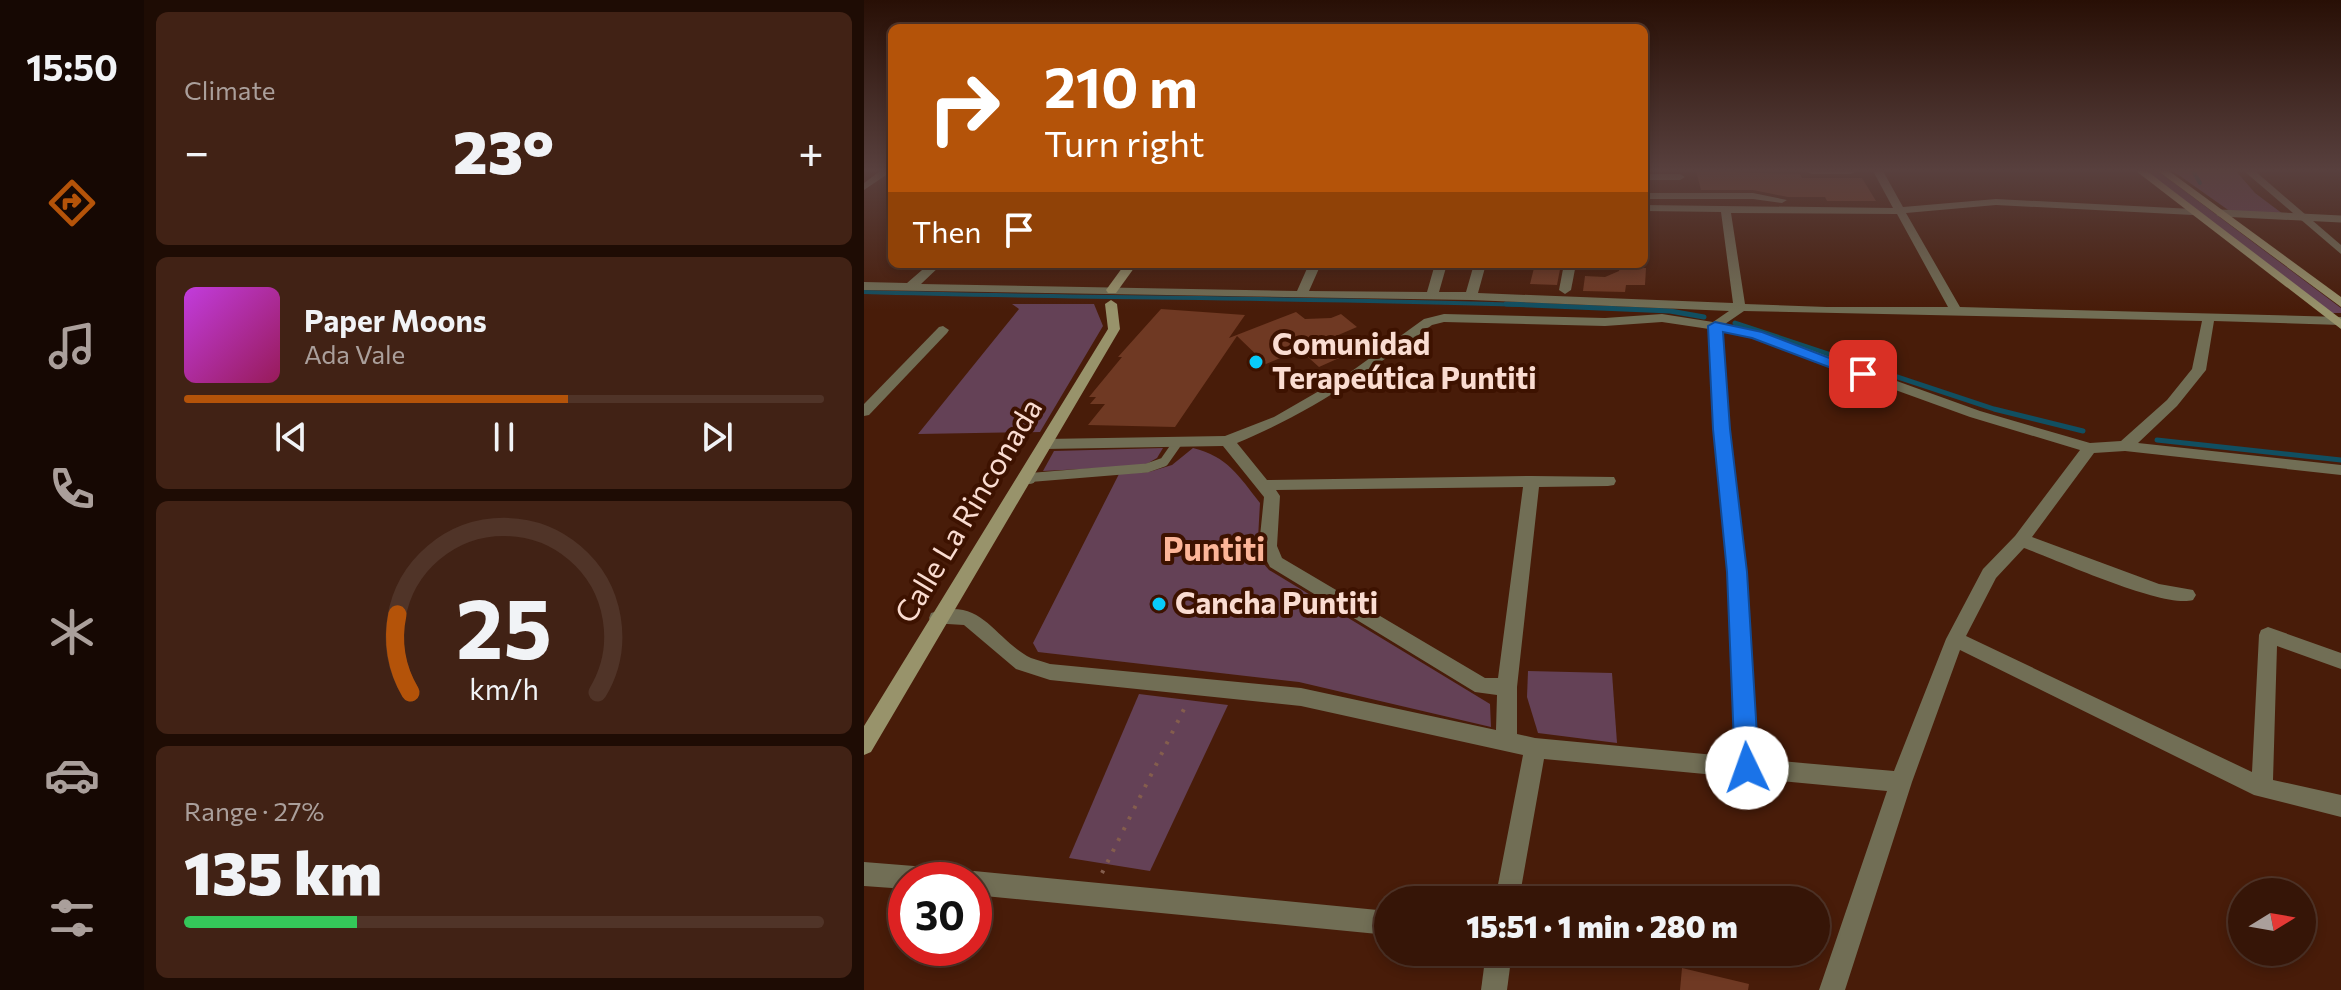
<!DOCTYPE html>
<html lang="en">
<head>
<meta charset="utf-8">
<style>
	body { margin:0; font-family:Commissioner,sans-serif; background:#412215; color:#f1f3f6; height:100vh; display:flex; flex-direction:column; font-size:30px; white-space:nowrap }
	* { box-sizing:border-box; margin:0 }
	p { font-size:26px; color:#aa9f9b }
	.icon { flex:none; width:44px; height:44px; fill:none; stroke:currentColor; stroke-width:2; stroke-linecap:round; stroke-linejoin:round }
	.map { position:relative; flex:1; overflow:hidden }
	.drawer { display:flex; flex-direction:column; gap:12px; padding:12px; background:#1e0c04; width:720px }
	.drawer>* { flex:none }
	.top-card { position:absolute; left:24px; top:24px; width:760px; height:244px; border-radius:12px; box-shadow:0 4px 12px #0003,0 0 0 2px #503428; background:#b45309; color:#fff; overflow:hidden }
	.needle { width:52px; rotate:79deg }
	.buttons { position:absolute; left:1364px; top:878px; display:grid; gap:16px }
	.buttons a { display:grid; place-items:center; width:88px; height:88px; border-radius:50%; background:#361507; box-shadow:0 4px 12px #0003,0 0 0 2px #503428; font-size:40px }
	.speed { position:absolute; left:24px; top:862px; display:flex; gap:16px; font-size:40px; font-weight:700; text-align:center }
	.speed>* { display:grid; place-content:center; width:104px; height:104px; border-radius:50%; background:#361507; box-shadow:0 4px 12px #0003,0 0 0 2px #503428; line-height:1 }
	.speed .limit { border:12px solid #d22; background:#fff; color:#111 }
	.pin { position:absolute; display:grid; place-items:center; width:68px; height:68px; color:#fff; margin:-34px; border-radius:16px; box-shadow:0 4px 12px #0006 }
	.me { position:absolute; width:88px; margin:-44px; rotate:357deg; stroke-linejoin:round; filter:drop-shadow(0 0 6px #0008) }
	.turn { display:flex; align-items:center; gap:28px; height:168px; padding:0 24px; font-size:36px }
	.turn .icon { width:104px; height:104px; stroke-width:2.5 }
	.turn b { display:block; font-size:56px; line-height:68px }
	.then { display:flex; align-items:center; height:76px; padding:0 24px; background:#0003; gap:16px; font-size:30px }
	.big { font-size:60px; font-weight:800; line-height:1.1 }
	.drawer .tile { flex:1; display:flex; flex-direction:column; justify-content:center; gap:12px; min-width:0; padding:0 28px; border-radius:12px; background:#412215 }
	.drawer .dial { align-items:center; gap:0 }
	.dial svg { height:208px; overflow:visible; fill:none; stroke:#503428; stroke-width:7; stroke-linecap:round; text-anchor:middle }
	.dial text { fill:#f1f3f6; stroke:none }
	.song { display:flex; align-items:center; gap:24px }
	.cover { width:96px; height:96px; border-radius:12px; background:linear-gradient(135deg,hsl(290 70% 55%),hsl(330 70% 35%)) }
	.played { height:8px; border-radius:4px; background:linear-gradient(90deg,#b45309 60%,#503428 60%) }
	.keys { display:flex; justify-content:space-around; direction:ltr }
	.heat { display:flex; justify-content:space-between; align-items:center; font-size:44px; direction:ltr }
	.charge { height:12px; border-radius:6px; background:linear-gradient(90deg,#34c759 27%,#503428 0) }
	.trip { position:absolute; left:510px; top:886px; width:456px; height:80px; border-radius:40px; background:#361507; box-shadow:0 4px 12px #0003,0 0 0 2px #503428; font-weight:800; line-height:80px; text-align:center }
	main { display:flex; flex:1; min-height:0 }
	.dock { display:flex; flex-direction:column; width:144px; justify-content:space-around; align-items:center; background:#160803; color:#aa9f9b }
	.dock .icon { width:56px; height:56px }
	.dock .selected { color:#b45309 }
	.dock b { font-size:36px; color:#f1f3f6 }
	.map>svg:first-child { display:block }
	.green { fill:#644156 }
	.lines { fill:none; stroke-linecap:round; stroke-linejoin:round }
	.stream-far1 { stroke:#114f61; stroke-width:4 }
	.stream { stroke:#114f61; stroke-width:5 }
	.building { fill:#6f3923 }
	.path { stroke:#845d4d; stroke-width:4; stroke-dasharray:3 9; stroke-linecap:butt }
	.lane-far2 { stroke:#716e55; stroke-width:7 }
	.lane-far1 { stroke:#716e55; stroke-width:9 }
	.lane { stroke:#716e55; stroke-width:12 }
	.street { fill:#716e55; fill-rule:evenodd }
	.secondary { fill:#98936b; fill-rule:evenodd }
	.route { fill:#1a73e8; stroke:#114b97; stroke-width:2 }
	.poi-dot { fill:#08cbf9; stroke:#3d1200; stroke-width:3 }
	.labels { text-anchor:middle; stroke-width:8; stroke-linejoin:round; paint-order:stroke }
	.poi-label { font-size:30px; font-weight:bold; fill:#fadcd1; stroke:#3d1200; text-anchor:start }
	.street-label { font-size:30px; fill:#fadcd1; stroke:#3d1200 }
	.neighbourhood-label { font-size:32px; font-weight:bold; fill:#fcb598; stroke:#3d1200 }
</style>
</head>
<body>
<main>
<nav class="dock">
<b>15:50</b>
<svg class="icon selected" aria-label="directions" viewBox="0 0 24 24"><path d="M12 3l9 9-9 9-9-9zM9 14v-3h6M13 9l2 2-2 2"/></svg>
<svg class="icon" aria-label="music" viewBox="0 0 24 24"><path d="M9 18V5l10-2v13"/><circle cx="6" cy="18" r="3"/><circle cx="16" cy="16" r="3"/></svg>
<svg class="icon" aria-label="phone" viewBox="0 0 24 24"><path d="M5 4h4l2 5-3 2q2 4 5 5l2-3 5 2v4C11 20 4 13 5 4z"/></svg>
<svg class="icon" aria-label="climate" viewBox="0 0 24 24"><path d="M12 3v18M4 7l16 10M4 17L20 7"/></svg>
<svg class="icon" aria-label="car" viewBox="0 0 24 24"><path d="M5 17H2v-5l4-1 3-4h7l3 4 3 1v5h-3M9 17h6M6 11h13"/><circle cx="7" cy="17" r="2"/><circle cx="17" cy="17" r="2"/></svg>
<svg class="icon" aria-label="filters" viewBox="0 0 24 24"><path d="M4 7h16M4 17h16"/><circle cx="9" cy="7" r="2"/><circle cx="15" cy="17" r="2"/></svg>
</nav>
<section class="drawer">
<div class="tile"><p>Climate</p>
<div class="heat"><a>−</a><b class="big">23°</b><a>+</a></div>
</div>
<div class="tile">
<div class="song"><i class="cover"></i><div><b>Paper Moons</b><p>Ada Vale</p></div></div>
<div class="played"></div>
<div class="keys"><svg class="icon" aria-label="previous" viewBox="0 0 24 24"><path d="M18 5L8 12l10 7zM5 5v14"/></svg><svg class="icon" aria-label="pause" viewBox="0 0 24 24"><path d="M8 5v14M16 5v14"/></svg><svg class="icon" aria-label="next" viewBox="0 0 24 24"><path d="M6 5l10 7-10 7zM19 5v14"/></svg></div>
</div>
<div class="tile dial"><svg viewBox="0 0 100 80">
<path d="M14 69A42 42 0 1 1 86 69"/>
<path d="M14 69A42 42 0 0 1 9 39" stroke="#b45309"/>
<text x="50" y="56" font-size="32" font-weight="700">25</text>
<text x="50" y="72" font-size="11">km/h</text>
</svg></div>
<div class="tile"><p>Range · 27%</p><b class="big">135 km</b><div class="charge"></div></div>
</section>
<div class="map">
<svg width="1477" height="990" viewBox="0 0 1477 990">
	<rect width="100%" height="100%" fill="#481c09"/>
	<g class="green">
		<polygon points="1282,171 1294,171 1477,308 1477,313 1467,313"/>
		<polygon points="1309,171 1372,171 1391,193 1419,214 1367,212"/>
		<polygon points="148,304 230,304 239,326 176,432 54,434 155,309"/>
		<polygon points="299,448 293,458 279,466 179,471 190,451"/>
		<path d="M329,448C364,457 374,475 396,503L393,556L405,570L626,704L627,727L435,682L174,652L169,643L255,474L285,472L308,465Z"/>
		<polygon points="664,671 748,673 753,743 674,733 663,697"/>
		<polygon points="275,694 364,705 286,871 205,858"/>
	</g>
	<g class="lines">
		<g class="stream-far1">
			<polyline points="1329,171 1336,183"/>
			<path d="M0,292C231,299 461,297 692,306"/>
		</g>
		<g class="stream">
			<polyline points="642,304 806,311 840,317"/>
			<polyline points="871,323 1130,409 1219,431"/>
			<polyline points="1293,440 1477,460"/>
		</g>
	</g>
	<g class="building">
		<polygon points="832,171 936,174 938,178 998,178 1012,201 963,201 961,197 924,197 889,190 837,190"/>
		<polygon points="671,264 697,264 693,285 666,284"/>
		<polygon points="756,267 782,268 781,285 762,285 761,292 719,291 721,276 741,277 755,271"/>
		<polygon points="297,309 381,315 365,338 432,312 441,319 467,318 477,314 493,327 465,339 484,354 455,367 436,350 402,364 373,336 311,427 224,425 241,404 226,404 232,397 225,397 258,357 254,357"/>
		<polygon points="818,968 885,984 884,990 816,990"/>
	</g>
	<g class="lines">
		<polyline class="path" points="238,873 322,705"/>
		<polyline class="lane-far2" points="1356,213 1477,219"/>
		<polyline class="lane-far1" points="160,478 283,468 300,462 314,442"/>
		<polyline class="lane" points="160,478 166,478"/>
		<g class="street">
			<polygon points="16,171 28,171 0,190 0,183"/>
			<polygon points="942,171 992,171 987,174 947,174"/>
			<path d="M1009,171H1019L1039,207L1132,199L1329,209L1334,212L1329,215L1132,205L1042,213L1096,307L1477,317V325L1350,321L1342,370L1313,406L1274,443L1477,465V475L1261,451L1230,453L1168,537L1295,584L1329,590L1332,595L1329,600C1300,609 1193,560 1160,548L1132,578L1102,636L1388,772L1395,635L1397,630L1404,627L1477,653V669L1413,646L1409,780L1477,795V817L1390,795L1096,650L1048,782L981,990H955L1023,791L680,759L655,900H631L659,755L437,706L186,680L152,669L100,625L67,623L65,618L67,613C119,596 129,639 167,658C173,660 180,662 186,664L437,688L632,730L633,695L611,692L406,567L395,546L400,497L359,446L181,449L174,444L181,439L361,436L410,417L481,376L560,319L580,314L741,318L798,314L849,322L865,311L607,300L0,290V282L43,283L65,264H78L57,284L433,291L445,264H457L445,291L563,292L571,264H583L575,292H602L610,264H622L614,293L869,303L857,212L780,211V205L1029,208ZM867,213L1033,214L1084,307H963L881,304ZM880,311L1338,321L1328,369L1303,400L1257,441L1226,443L1116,411L897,332L861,324ZM580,322L741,326L798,322L845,329L850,429L864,572L872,757L671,738L653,734V687L675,487L744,486L750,485L752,481L750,477L668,476L403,480L373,443C448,412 504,372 568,325ZM858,331L888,338L1106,417L1216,450L1151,536L1119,569L1082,639L1030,771L893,759L882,572L864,429ZM659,487L634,678H621L418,558L413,546L416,496L412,490Z"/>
			<polygon points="1380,171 1391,171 1477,245 1477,254"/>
			<polygon points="780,174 816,174 821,177 816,180 780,180"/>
			<polygon points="780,193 889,193 923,200 918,203 889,199 780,199"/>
			<polygon points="700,264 712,264 707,290 701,294 695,290"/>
			<polygon points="79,326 85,330 83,333 5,415 0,416 0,404 75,327"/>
			<polygon points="0,862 75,868 83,872 87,880 42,880 42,889 0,886"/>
			<polygon points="110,871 524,911 524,935 110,895 110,880 99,880 102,875"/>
			<polygon points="622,952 648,952 643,990 617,990"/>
		</g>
		<g class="secondary">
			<polygon points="1272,171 1283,171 1477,319 1477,329"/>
			<polygon points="1294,171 1305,171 1477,297 1477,307"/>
			<polygon points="261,264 273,264 252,293 244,293 242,290"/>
			<polygon points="247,300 253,304 256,329 7,752 0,755 0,726 244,329 241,304"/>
		</g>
	</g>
	<linearGradient id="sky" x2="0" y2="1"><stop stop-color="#280f05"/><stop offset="0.55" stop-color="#58403e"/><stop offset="1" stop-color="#58403e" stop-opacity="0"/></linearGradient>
	<rect width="1477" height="310" fill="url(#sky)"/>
	<polygon class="route" points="851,322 898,332 1007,374 999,379 994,378 888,338 859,332 866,429 883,572 895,768 892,776 883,779 875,776 871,768 863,572 849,429 844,326"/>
	<g class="poi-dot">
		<circle cx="392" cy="362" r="8"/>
		<circle cx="295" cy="604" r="8"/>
	</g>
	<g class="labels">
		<g class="poi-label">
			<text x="408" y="355">Comunidad<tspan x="408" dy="34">Terapeútica Puntiti</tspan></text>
			<text x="311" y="614">Cancha Puntiti</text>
		</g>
		<g class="street-label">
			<text transform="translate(105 511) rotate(-59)" y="10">Calle La Rinconada</text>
		</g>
		<g class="neighbourhood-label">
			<text x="350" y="561">Puntiti</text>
		</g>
	</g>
</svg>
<div class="buttons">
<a><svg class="needle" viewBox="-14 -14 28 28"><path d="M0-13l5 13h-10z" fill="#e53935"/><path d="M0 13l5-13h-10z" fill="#aa9f9b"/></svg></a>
</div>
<div class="speed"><div class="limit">30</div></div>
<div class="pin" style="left:999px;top:374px;background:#d93025"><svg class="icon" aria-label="arrive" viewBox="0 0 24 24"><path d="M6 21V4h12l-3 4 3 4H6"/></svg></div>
<svg class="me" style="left:883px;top:768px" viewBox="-20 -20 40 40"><circle r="19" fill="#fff"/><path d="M0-13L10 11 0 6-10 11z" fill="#1a73e8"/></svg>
<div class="trip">15:51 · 1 min · 280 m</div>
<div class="top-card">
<div class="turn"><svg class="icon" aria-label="right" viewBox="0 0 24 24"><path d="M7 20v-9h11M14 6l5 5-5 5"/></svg><div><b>210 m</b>Turn right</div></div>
<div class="then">Then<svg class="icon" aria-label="arrive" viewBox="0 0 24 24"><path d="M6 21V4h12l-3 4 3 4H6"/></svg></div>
</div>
</div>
</main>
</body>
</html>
